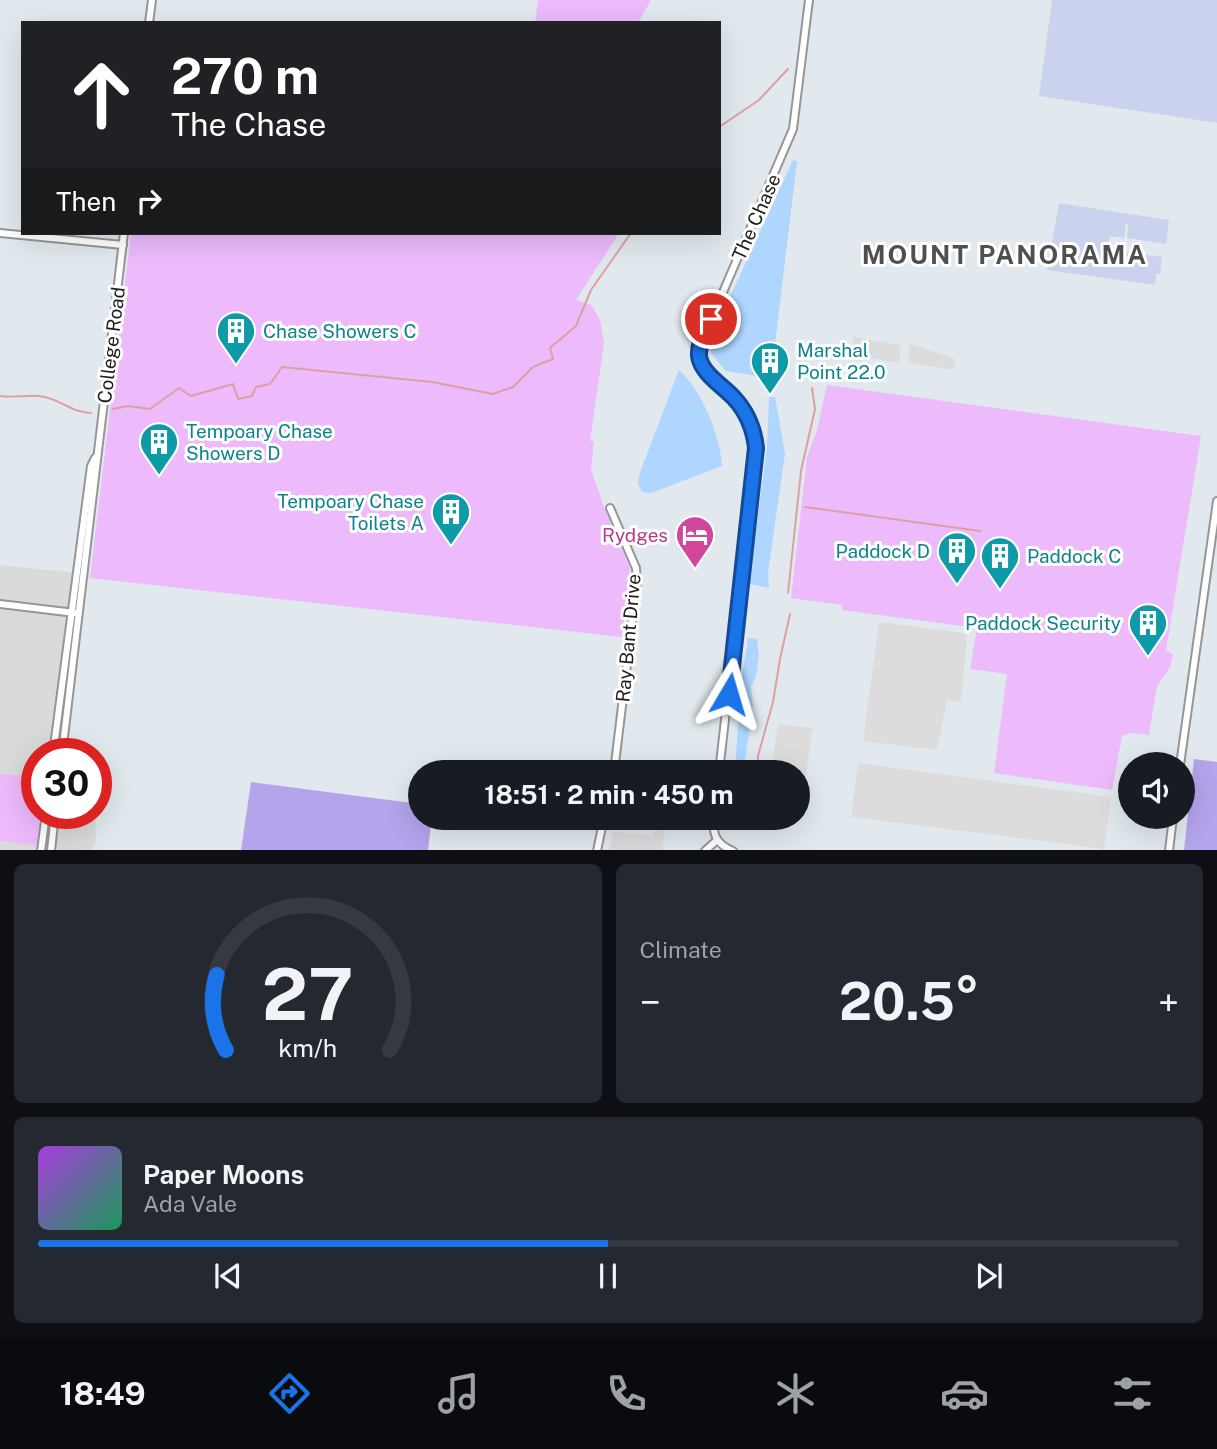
<!DOCTYPE html>
<html lang="en">
<head>
<meta charset="utf-8">
<style>
	body { margin:0; font-family:"Public Sans",sans-serif; background:#242831; color:#f1f3f6; height:100vh; display:flex; flex-direction:column; font-size:26px; white-space:nowrap }
	* { box-sizing:border-box; margin:0 }
	p { font-size:23px; color:#9ea1a6 }
	.icon { flex:none; width:38px; height:38px; fill:none; stroke:currentColor; stroke-width:2; stroke-linecap:round; stroke-linejoin:round }
	.map { position:relative; height:850px; overflow:hidden }
	.details { display:flex; flex-direction:column; gap:14px; padding:14px; background:#0d0f14; flex:1 }
	.details>* { flex:none }
	.guide { position:absolute; left:21px; top:21px; width:700px; height:214px; border-radius:0px; box-shadow:0 7px 28px #0002; background:#202124; color:#fff; overflow:hidden }
	.tools { position:absolute; left:1118px; top:752px; display:grid; gap:14px }
	.tools a { display:grid; place-items:center; width:77px; height:77px; border-radius:50%; background:#171b24; box-shadow:0 7px 28px #0002; font-size:35px }
	.speed { position:absolute; left:21px; top:738px; display:flex; gap:14px; font-size:35px; font-weight:700; text-align:center }
	.speed>* { display:grid; place-content:center; width:91px; height:91px; border-radius:50%; background:#171b24; box-shadow:0 7px 28px #0002; line-height:1 }
	.speed .limit { border:10px solid #d22; background:#fff; color:#111 }
	.pin { position:absolute; display:grid; place-items:center; width:60px; height:60px; color:#fff; margin:-30px; border:4px solid #fff; border-radius:50%; box-shadow:0 2px 7px #0007 }
	.me { position:absolute; width:77px; margin:-38px; rotate:7deg; stroke-linejoin:round; filter:drop-shadow(0 0 5px #0008) }
	.turn { display:flex; align-items:center; gap:24px; height:147px; padding:0 35px; font-size:32px }
	.turn .icon { width:91px; height:91px; stroke-width:2.5 }
	.turn b { display:block; font-size:49px; line-height:60px }
	.then { display:flex; align-items:center; height:66px; padding:0 35px; background:#0003; gap:14px; font-size:26px }
	.big { font-size:52px; font-weight:700; line-height:1.1 }
	.details .tile { flex:1; display:flex; flex-direction:column; justify-content:center; gap:10px; min-width:0; padding:0 24px; border-radius:10px; background:#242831 }
	.details .dial { align-items:center; gap:0 }
	.dial svg { height:182px; overflow:visible; fill:none; stroke:#363941; stroke-width:7; stroke-linecap:round; text-anchor:middle }
	.dial text { fill:#f1f3f6; stroke:none }
	.song { display:flex; align-items:center; gap:21px }
	.cover { width:84px; height:84px; border-radius:10px; background:linear-gradient(135deg,hsl(280 70% 55%),hsl(150 70% 35%)) }
	.played { height:7px; border-radius:4px; background:linear-gradient(90deg,#1a73e8 50%,#363941 50%) }
	.keys { display:flex; justify-content:space-around; direction:ltr }
	.heat { display:flex; justify-content:space-between; align-items:center; font-size:38px; direction:ltr }
	.details .tiles { flex:1; display:grid; gap:14px; grid-template-columns:1fr 1fr }
	.tile:last-child { grid-column:span 2 }
	.trip { position:absolute; left:408px; top:760px; width:402px; height:70px; border-radius:35px; background:#171b24; box-shadow:0 7px 28px #0002; font-weight:700; line-height:70px; text-align:center }
	.tabs { display:flex; height:112px; justify-content:space-around; align-items:center; background:#090b0e; color:#9ea1a6 }
	.tabs .icon { width:49px; height:49px }
	.tabs .on { color:#1a73e8 }
	.tabs b { font-size:32px; color:#f1f3f6 }
	.map>svg:first-child { display:block }
	.residential { fill:#d9dada }
	.farmland { fill:#cbd2ee }
	.grass { fill:#b3a4eb }
	.sand { fill:#aed6ff }
	.park { fill:#edbafb }
	.parking { fill:#dcdcdc }
	.lines { fill:none; stroke-linecap:round; stroke-linejoin:round }
	.stream { stroke:#de9fa3; stroke-width:2 }
	.minor-casing { stroke:#969696; stroke-width:10 }
	.minor { stroke:#fff; stroke-width:6 }
	.route-casing { stroke:#114b97; stroke-width:18 }
	.route { stroke:#1a73e8; stroke-width:12 }
	.labels { text-anchor:middle; stroke-width:6; stroke-linejoin:round; paint-order:stroke }
	.street-label { font-size:19px; fill:#1c1c1c; stroke:#fff }
	.culture-label { font-size:19px; fill:#0d838f; stroke:#fff; text-anchor:start }
	.hotel-label { font-size:19px; fill:#b23c85; stroke:#fff; text-anchor:end }
	.district-label { font-size:26px; font-weight:bold; letter-spacing:2px; fill:#4f4f4f; stroke:#fff }
</style>
</head>
<body>
<div class="map">
<svg width="1217" height="851" viewBox="0 0 1217 851">
	<rect width="100%" height="100%" fill="#e1e9ee"/>
	<polygon class="residential" points="0,565 77,573 53,754 37,754 37,814 95,814 96,841 92,850 0,851"/>
	<g class="farmland">
		<polygon points="1052,0 1217,0 1217,123 1039,96"/>
		<polygon points="1059,203 1169,220 1166,244 1127,238 1128,224 1126,224 1124,238 1110,236 1108,250 1162,257 1160,274 1156,274 1155,285 1047,270"/>
	</g>
	<g class="grass">
		<polygon points="1194,759 1217,762 1217,850 1184,850"/>
		<polygon points="251,782 420,804 420,817 432,817 428,850 241,850"/>
	</g>
	<g class="sand">
		<polygon points="793,160 797,161 771,378 726,371 711,353 712,336"/>
		<path d="M679,370C702,390 720,436 722,466L651,493L642,492L638,484L639,475Z"/>
		<polygon points="769,397 775,397 785,454 768,573 769,588 749,584 767,447"/>
		<polygon points="748,638 757,639 759,656 756,676 751,687 753,706 743,772 735,772 740,690"/>
	</g>
	<g class="park">
		<polygon points="538,0 651,0 638,23 535,23"/>
		<polygon points="131,233 619,233 576,300 591,305 600,320 604,343 590,441 594,441 591,469 604,507 630,568 622,637 90,578"/>
		<polygon points="827,385 1201,436 1166,651 1173,654 1170,668 1157,686 1149,735 1131,733 1122,736 1112,790 994,773 1007,674 970,669 977,628 842,610 842,605 791,598 807,457 817,430"/>
		<polygon points="0,774 37,777 37,814 42,814 38,846 0,841"/>
	</g>
	<g class="parking">
		<polygon points="854,337 901,345 899,363 851,355"/>
		<polygon points="910,344 955,359 954,370 908,362"/>
		<polygon points="879,622 963,633 967,636 961,702 947,700 937,750 863,741"/>
		<polygon points="778,724 813,728 802,799 798,798 798,772 771,772"/>
		<polygon points="858,763 1111,797 1104,849 851,817"/>
		<polygon points="655,825 660,826 665,831 662,850 609,850 613,831 653,836"/>
	</g>
	<g class="lines">
		<g class="stream">
			<polyline points="719,127 759,100 788,69"/>
			<path d="M0,396C13,398 26,395 39,396C57,397 72,413 91,413"/>
			<polyline points="113,409 128,406 150,409 179,388 191,396 233,384 238,399 252,396 256,387 270,384 282,367 432,382 493,394 513,387 533,367 553,359 550,348 576,326 591,290 631,233"/>
			<polyline points="805,507 980,531"/>
			<polyline points="788,593 801,471 815,409 812,388"/>
			<polyline points="757,772 758,756 773,702 780,659 790,614"/>
		</g>
		<g class="minor-casing">
			<g id="minor">
				<polyline points="149,23 152,0"/>
				<polyline points="0,233 123,245"/>
				<polyline points="610,508 636,568 637,582 614,772"/>
				<polyline points="0,604 75,613"/>
				<polyline points="53,754 91,466 95,458"/>
				<polyline points="62,754 124,233"/>
				<polyline points="1180,765 1217,501"/>
				<path d="M719,772L756,448C754,423 740,403 722,386C714,379 704,371 700,361C698,352 701,342 705,334L793,129L809,0"/>
				<path d="M714,817C712,834 716,844 733,851"/>
				<polyline points="41,851 46,814"/>
				<polyline points="51,851 55,814"/>
				<polyline points="597,851 604,817"/>
				<polyline points="705,851 717,840"/>
				<polyline points="1169,851 1173,817"/>
			</g>
		</g>
		<use href="#minor" class="minor"/>
	</g>
	<g class="lines">
		<g class="route-casing">
			<path id="route" d="M711,319C706,330 698,343 699,356C701,373 723,386 734,398C747,412 754,430 756,448L729,694"/>
		</g>
		<use href="#route" class="route"/>
	</g>
	<defs>
		<g id="building-pin" transform="scale(2.0125)"><path d="M0 17L-7.5 6A9.5 9.5 0 1 1 7.5 6Z" fill="#0f9aa8" stroke="#fff"/><path d="M-4-6H4V6H1V3H-1V6H-4ZM-2.5-4.3h1.7v1.8h-1.7ZM.8-4.3h1.7v1.8H.8ZM-2.5-1h1.7V.8h-1.7ZM.8-1h1.7V.8H.8Z" fill="#fff"/></g>
		<g id="hotel-pin" transform="scale(2.0125)"><path d="M0 17L-7.5 6A9.5 9.5 0 1 1 7.5 6Z" fill="#d1479c" stroke="#fff"/><path d="M-6-4.5h1.5V1H6V5H4.5V3h-9V5H-6ZM-4 0a1.8 1.8 0 1 1 3.6 0ZM.5 0V-2.5h3Q6-2.5 6 0Z" fill="#fff"/></g>
	</defs>
	<g fill-rule="evenodd">
		<use href="#building-pin" x="236" y="331"/>
		<use href="#building-pin" x="770" y="361"/>
		<use href="#building-pin" x="159" y="442"/>
		<use href="#building-pin" x="451" y="512"/>
		<use href="#hotel-pin" x="695" y="535"/>
		<use href="#building-pin" x="957" y="551"/>
		<use href="#building-pin" x="1000" y="556"/>
		<use href="#building-pin" x="1148" y="623"/>
	</g>
	<g class="labels">
		<g class="street-label">
			<text transform="translate(756 217) rotate(-66)" y="7">The Chase</text>
			<text transform="translate(111 345) rotate(-83)" y="7">College Road</text>
			<text transform="translate(628 638) rotate(-85)" y="7">Ray Bant Drive</text>
		</g>
		<g class="culture-label">
			<text x="263" y="338">Chase Showers C</text>
			<text x="797" y="357">Marshal<tspan x="797" dy="22">Point 22.0</tspan></text>
			<text x="186" y="438">Tempoary Chase<tspan x="186" dy="22">Showers D</tspan></text>
			<text x="424" y="508" text-anchor="end">Tempoary Chase<tspan x="424" dy="22">Toilets A</tspan></text>
			<text x="930" y="558" text-anchor="end">Paddock D</text>
			<text x="1027" y="563">Paddock C</text>
			<text x="1121" y="630" text-anchor="end">Paddock Security</text>
		</g>
		<g class="hotel-label">
			<text x="668" y="542">Rydges</text>
		</g>
		<g class="district-label">
			<text x="1005" y="264">MOUNT PANORAMA</text>
		</g>
	</g>
</svg>
<div class="tools">
<a><svg class="icon" aria-label="sound" viewBox="0 0 24 24"><path d="M4 9h4l5-4v14l-5-4H4zM17 9q2 3 0 6"/></svg></a>
</div>
<div class="speed"><div class="limit">30</div></div>
<div class="pin" style="left:711px;top:319px;background:#d93025"><svg class="icon" aria-label="arrive" viewBox="0 0 24 24"><path d="M6 21V4h12l-3 4 3 4H6"/></svg></div>
<svg class="me" style="left:729px;top:694px" viewBox="-20 -20 40 40"><path d="M0-17L14 15 0 8-14 15z" fill="#1a73e8" stroke="#fff" stroke-width="4"/></svg>
<div class="trip">18:51 · 2 min · 450 m</div>
<div class="guide">
<div class="turn"><svg class="icon" aria-label="ahead" viewBox="0 0 24 24"><path d="M12 20V5M6 11l6-6 6 6"/></svg><div><b>270 m</b>The Chase</div></div>
<div class="then">Then<svg class="icon" aria-label="right" viewBox="0 0 24 24"><path d="M7 20v-9h11M14 6l5 5-5 5"/></svg></div>
</div>
</div>
<section class="details">
<div class="tiles">
<div class="tile dial"><svg viewBox="0 0 100 80">
<path d="M14 69A42 42 0 1 1 86 69"/>
<path d="M14 69A42 42 0 0 1 10 36" stroke="#1a73e8"/>
<text x="50" y="56" font-size="32" font-weight="700">27</text>
<text x="50" y="72" font-size="11">km/h</text>
</svg></div>
<div class="tile"><p>Climate</p>
<div class="heat"><a>−</a><b class="big">20.5°</b><a>+</a></div>
</div>
<div class="tile">
<div class="song"><i class="cover"></i><div><b>Paper Moons</b><p>Ada Vale</p></div></div>
<div class="played"></div>
<div class="keys"><svg class="icon" aria-label="previous" viewBox="0 0 24 24"><path d="M18 5L8 12l10 7zM5 5v14"/></svg><svg class="icon" aria-label="pause" viewBox="0 0 24 24"><path d="M8 5v14M16 5v14"/></svg><svg class="icon" aria-label="next" viewBox="0 0 24 24"><path d="M6 5l10 7-10 7zM19 5v14"/></svg></div>
</div>
</div>
</section>
<nav class="tabs">
<b>18:49</b>
<svg class="icon on" aria-label="directions" viewBox="0 0 24 24"><path d="M12 3l9 9-9 9-9-9zM9 14v-3h6M13 9l2 2-2 2"/></svg>
<svg class="icon" aria-label="music" viewBox="0 0 24 24"><path d="M9 18V5l10-2v13"/><circle cx="6" cy="18" r="3"/><circle cx="16" cy="16" r="3"/></svg>
<svg class="icon" aria-label="phone" viewBox="0 0 24 24"><path d="M5 4h4l2 5-3 2q2 4 5 5l2-3 5 2v4C11 20 4 13 5 4z"/></svg>
<svg class="icon" aria-label="climate" viewBox="0 0 24 24"><path d="M12 3v18M4 7l16 10M4 17L20 7"/></svg>
<svg class="icon" aria-label="car" viewBox="0 0 24 24"><path d="M5 17H2v-5l4-1 3-4h7l3 4 3 1v5h-3M9 17h6M6 11h13"/><circle cx="7" cy="17" r="2"/><circle cx="17" cy="17" r="2"/></svg>
<svg class="icon" aria-label="filters" viewBox="0 0 24 24"><path d="M4 7h16M4 17h16"/><circle cx="9" cy="7" r="2"/><circle cx="15" cy="17" r="2"/></svg>
</nav>
</body>
</html>
